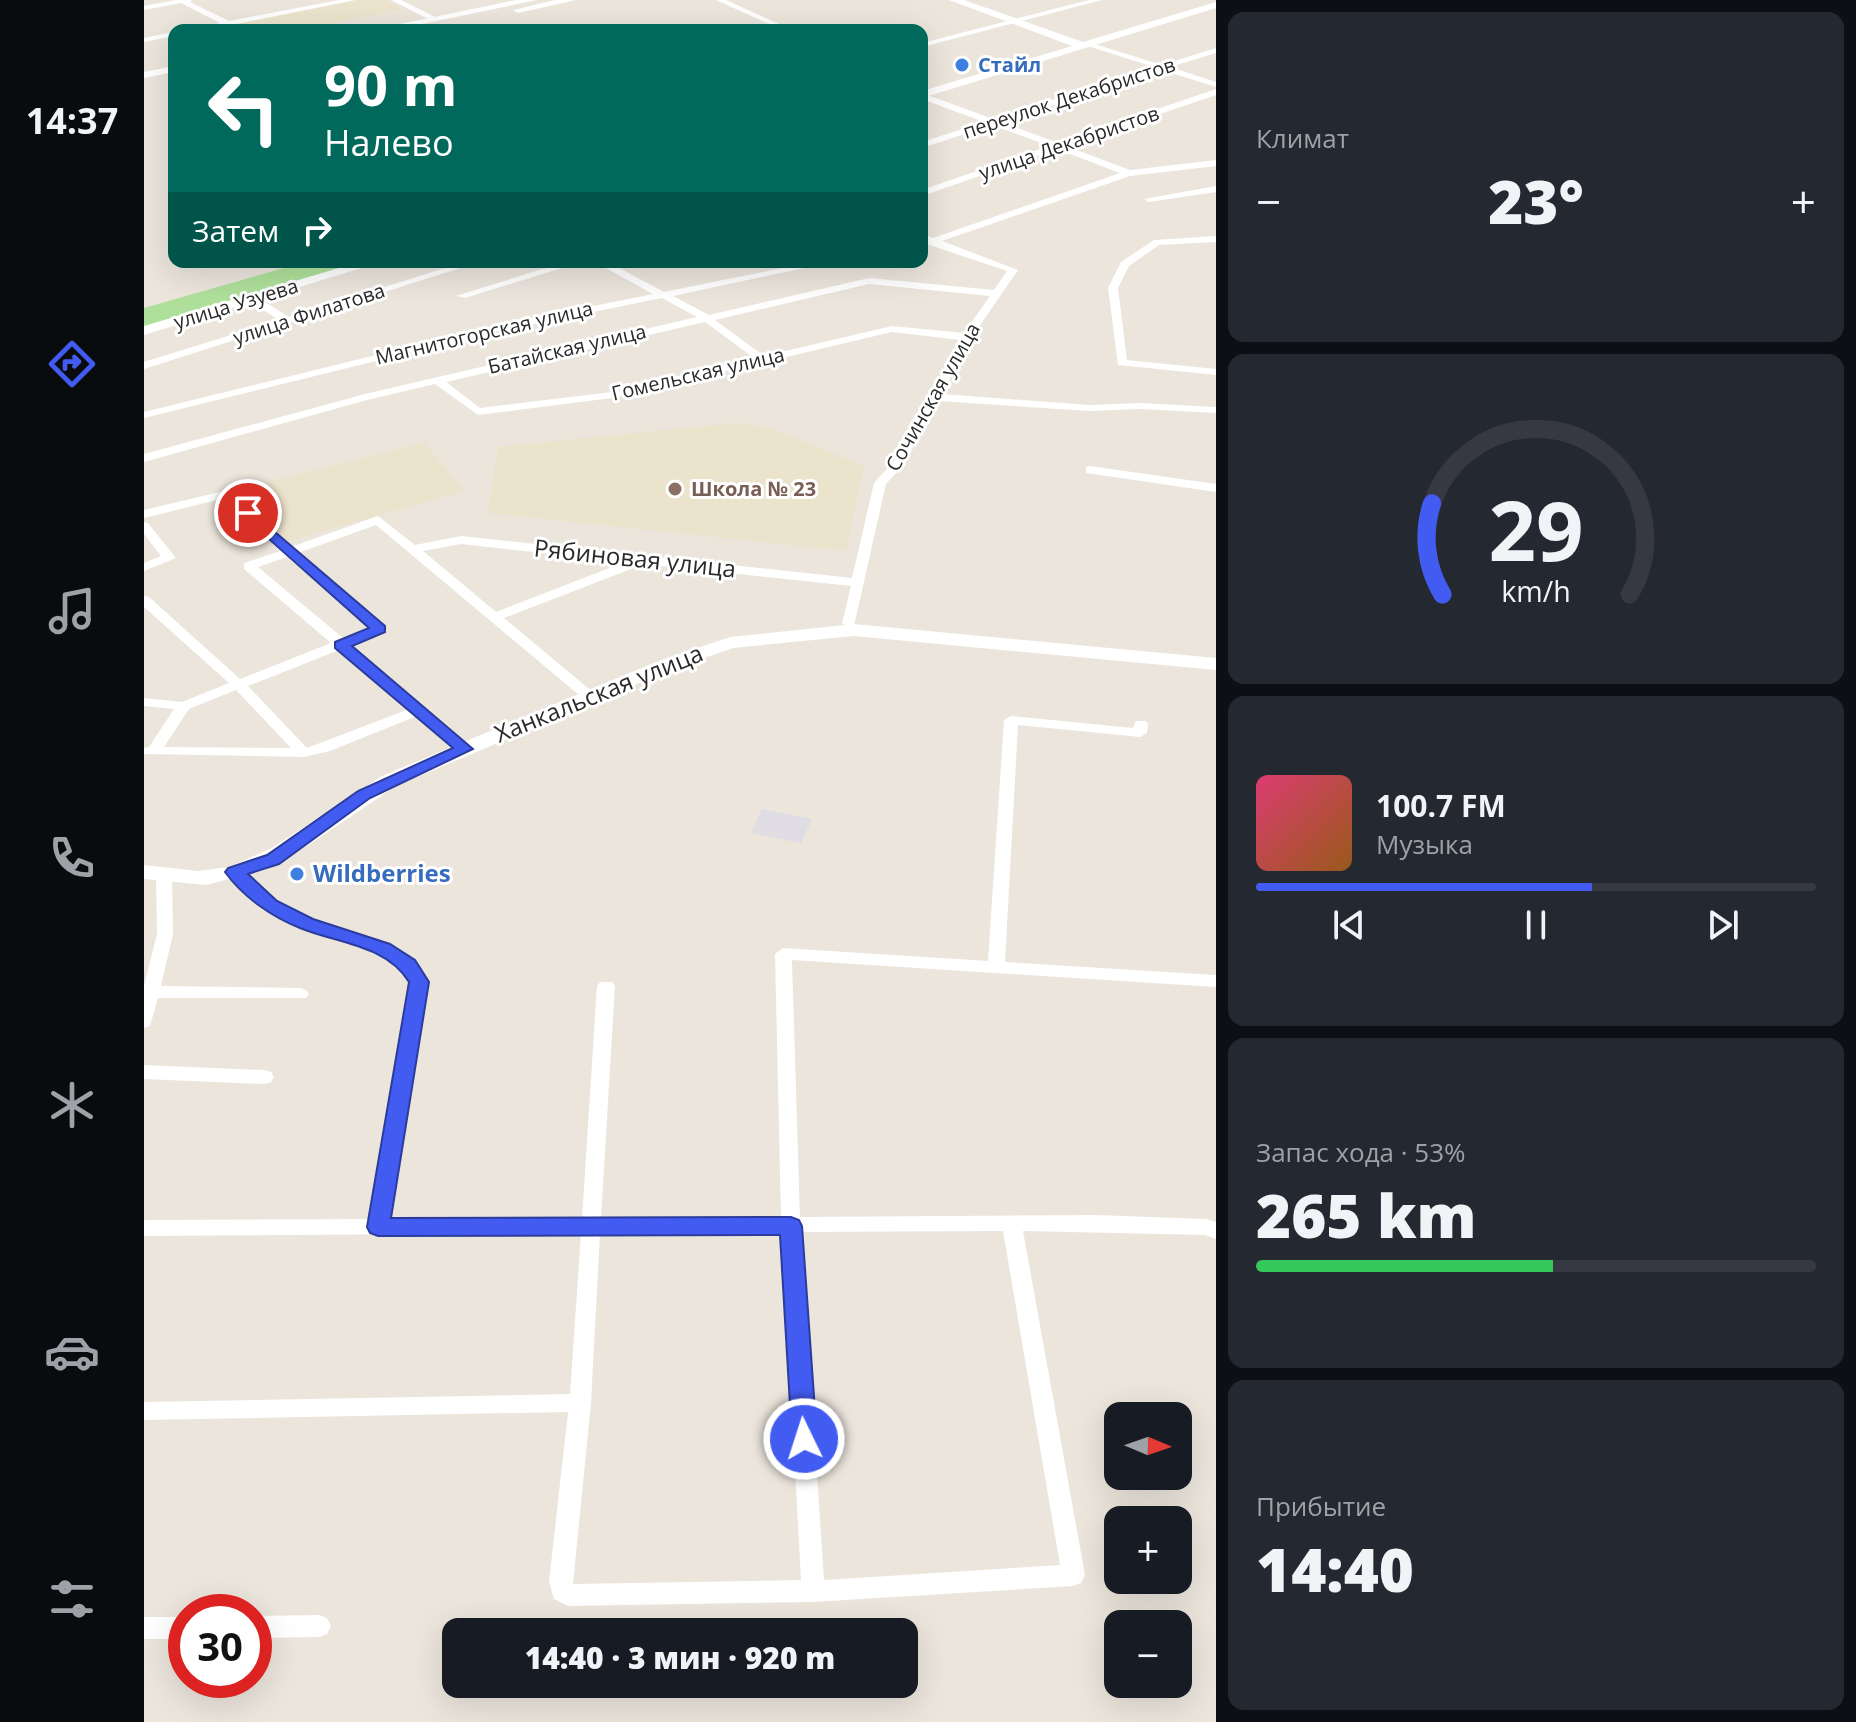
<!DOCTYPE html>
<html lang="ru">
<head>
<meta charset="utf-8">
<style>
	body { margin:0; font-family:"Open Sans",sans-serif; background:#242831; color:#f1f3f6; height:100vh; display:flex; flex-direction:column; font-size:30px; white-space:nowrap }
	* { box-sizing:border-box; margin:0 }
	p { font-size:26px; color:#9ea1a6 }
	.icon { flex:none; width:44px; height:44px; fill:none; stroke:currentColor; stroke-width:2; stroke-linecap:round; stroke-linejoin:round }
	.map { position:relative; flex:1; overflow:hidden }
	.panel { display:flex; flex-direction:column; gap:12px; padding:12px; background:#0d0f14; width:640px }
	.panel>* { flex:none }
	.banner { position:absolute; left:24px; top:24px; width:760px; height:244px; border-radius:16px; box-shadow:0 8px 32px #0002; background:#00695c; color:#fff; overflow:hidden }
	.needle { width:52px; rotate:92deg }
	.fabs { position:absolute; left:960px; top:1402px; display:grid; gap:16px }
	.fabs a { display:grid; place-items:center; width:88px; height:88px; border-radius:16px; background:#171b24; box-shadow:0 8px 32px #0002; font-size:40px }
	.speed { position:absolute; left:24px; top:1594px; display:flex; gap:16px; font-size:40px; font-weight:700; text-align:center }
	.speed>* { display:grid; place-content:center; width:104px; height:104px; border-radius:50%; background:#171b24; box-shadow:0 8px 32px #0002; line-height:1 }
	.speed .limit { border:12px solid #d22; background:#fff; color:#111 }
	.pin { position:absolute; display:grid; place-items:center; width:68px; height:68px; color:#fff; margin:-34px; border:4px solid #fff; border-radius:50%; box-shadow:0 2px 8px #0007 }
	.me { position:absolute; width:88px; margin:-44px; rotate:356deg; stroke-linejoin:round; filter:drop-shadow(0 0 6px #0008) }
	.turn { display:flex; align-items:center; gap:28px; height:168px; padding:0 24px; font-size:36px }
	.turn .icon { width:104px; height:104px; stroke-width:2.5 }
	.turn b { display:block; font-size:56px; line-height:68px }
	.then { display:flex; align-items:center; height:76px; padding:0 24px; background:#0003; gap:16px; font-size:30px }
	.big { font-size:60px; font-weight:800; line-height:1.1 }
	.panel .widget { flex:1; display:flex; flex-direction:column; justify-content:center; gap:12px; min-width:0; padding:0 28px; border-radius:16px; background:#242831 }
	.panel .dial { align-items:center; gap:0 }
	.dial svg { height:208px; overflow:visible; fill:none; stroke:#363941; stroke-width:7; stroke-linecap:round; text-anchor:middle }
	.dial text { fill:#f1f3f6; stroke:none }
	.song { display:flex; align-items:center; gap:24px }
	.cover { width:96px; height:96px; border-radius:12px; background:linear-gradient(135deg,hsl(340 70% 55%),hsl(30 70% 35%)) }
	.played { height:8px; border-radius:4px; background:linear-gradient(90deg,#425cf2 60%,#363941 60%) }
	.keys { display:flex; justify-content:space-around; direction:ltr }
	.heat { display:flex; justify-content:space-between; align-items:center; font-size:44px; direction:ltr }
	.charge { height:12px; border-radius:6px; background:linear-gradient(90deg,#34c759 53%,#363941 0) }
	.trip { position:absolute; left:298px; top:1618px; width:476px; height:80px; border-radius:16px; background:#171b24; box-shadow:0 8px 32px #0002; font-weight:800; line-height:80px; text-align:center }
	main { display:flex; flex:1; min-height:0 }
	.dock { display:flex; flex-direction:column; width:144px; justify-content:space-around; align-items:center; background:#090b0e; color:#9ea1a6 }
	.dock .icon { width:56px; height:56px }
	.dock .on { color:#425cf2 }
	.dock b { font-size:36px; color:#f1f3f6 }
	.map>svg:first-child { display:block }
	.industrial { fill:#dfdce4 }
	.education { fill:#ece3cc }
	.green { fill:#afe09b }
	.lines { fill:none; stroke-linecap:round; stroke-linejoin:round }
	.street { fill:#fff; fill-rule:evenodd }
	.secondary { fill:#fff; fill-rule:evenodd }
	.route { fill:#425cf2; stroke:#2b3c9d; stroke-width:2 }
	.shop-dot { fill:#3f7fe0; stroke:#fff; stroke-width:3 }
	.education-dot { fill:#8d6e63; stroke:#fff; stroke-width:3 }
	.labels { text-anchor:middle; stroke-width:6; stroke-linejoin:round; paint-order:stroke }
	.far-shop-label { font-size:20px; font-weight:bold; fill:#366cbe; stroke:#fff; text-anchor:start }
	.far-street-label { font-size:20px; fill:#2a2a2a; stroke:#fff }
	.far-education-label { font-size:20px; font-weight:bold; fill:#785e54; stroke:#fff; text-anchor:start }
	.street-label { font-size:24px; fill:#2a2a2a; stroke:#fff }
	.shop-label { font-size:24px; font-weight:bold; fill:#366cbe; stroke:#fff; text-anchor:start }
</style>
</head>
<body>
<main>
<nav class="dock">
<b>14:37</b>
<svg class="icon on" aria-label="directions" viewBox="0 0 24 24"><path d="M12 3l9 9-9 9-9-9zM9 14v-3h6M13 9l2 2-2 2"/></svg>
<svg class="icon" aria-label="music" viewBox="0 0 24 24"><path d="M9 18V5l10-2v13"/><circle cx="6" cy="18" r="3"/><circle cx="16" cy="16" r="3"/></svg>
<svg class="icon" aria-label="phone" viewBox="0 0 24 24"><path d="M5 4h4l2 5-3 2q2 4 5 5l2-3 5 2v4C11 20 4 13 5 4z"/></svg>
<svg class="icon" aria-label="climate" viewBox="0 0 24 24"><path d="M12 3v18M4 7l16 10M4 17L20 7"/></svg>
<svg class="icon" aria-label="car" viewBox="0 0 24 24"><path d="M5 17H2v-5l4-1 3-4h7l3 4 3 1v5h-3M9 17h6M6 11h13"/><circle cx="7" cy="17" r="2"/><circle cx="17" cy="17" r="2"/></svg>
<svg class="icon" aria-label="filters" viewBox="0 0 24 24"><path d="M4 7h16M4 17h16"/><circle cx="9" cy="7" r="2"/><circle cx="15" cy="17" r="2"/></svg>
</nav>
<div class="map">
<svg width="1072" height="1722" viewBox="0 0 1072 1722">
	<rect width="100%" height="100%" fill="#ebe5dc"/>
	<polygon class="industrial" points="618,809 668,819 657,843 607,833"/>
	<g class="education">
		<polygon points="215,0 242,0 258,9 177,26 185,30 105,30 91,24"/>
		<polygon points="593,423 632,430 720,466 702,551 344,513 354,447"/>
		<polygon points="280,443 321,491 140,542 92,490"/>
	</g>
	<polygon class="green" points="161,262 222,262 0,329 0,308"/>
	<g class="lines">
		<g class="street">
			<polygon points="32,0 48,0 46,2 85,21 195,0 211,0 63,30 47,30 76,23 37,3 0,10 0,6"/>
			<polygon points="247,0 257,0 295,19 288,21"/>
			<polygon points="572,0 582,0 648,30 638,30"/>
			<polygon points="945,0 958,0 778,47 778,43"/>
			<polygon points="30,32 30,36 0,42 0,38"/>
			<path d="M944,42L1018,65L1072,48V53L1026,67L1072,82V87L1018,70L857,122L914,143L1072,89V95L922,146L986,170L1072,160V166L986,176L798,241L874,270L828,337L798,394L946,405L996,403L1072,407V413L996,409L946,411L794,401L761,463L742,484L710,626L705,627L698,623L707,586L500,564L360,618L451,694L453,697L451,700H441L232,525L154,553L242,629L207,645L326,746L328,749L326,752H316L273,716L186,751L160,757L0,754V748L5,747L30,709L0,706V698L38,702L85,683L0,607V596L5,597L96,679L187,643L100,569V563L136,551L81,498L0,518V510L84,490L88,491L147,547L234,516L271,545L317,536L708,578L730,483L750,461L816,340L748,332L468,398L334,415L291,384L223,400L0,462V454L221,394L553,317L518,298L350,332L0,418V412L350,326L509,294L451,262H464L520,292L668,262H688L529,296L565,315L725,278L850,290L863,271L783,244L778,240V234L789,238L976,173L913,149L778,196V190L905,146L848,125L778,148V142L840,122L778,99V93L849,119L1010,67L944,46ZM725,284L846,296L820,333L748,326L620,356L571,320ZM561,322L610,358L468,392L336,408L302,382ZM317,544L481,562L352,612L279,551ZM143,557L226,628L199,638L114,567ZM195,650L265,709L163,748L104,686ZM92,690L147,748L20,747L45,709Z"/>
			<polygon points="1072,186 1072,192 1005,202 1000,199"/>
			<polygon points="1072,236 1072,242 1015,245 985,266 974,288 983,360 1072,369 1072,375 974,365 964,288 977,262 1010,240"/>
			<polygon points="320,262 335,262 0,369 0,362 135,320 105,301 105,297 113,297 145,317"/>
			<polygon points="421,262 437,262 321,298 312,296"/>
			<polygon points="946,466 1072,484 1072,492 942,473 942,467"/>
			<polygon points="0,522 4,523 32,558 0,571 0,563 17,556 0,534"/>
			<path d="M867,716L989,728L992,721H1002L1004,724L1003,733L996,737L874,725L861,962L1072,975V987L648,960L656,1217L951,1215L1063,1219L1072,1222V1239L1061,1235L879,1231L941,1575L937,1583L929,1586L669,1602L424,1606L410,1599L405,1582L424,1412L0,1420V1402L426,1394L437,1233L0,1236V1220L226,1219L266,983C239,946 195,944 156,927C128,916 106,896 84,876L82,872L84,868H96C117,888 139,907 166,919C210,937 256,938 284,982L245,1219L438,1218L453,986L456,982H468L471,986L457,1218L637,1217L631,954L639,948L844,961L860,720ZM859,1231L916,1565L680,1580L657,1232ZM638,1232L657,1580L429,1584L447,1403L456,1233Z"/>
			<polygon points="20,870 28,875 29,934 17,986 156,988 162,990 165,994 162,998 14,998 6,1026 0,1028 0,986 13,934 12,875"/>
			<polygon points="0,1065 121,1070 127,1072 130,1077 127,1082 121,1084 0,1079"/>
			<polygon points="175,1615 183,1618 187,1626 183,1634 175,1637 110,1638 110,1616"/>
			<rect x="0" y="1617" width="42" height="22"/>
		</g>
		<g class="secondary">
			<polygon points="372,0 393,0 249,30 227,30"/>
			<polygon points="411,0 432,0 374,13 369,10"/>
			<polygon points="805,0 820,0 939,42 1072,2 1072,8 778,98 778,91 928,46"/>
			<polygon points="30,66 30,72 0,78 0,72"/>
			<polygon points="215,262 237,262 0,335 0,326"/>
			<polygon points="710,624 1072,658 1072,670 710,636 589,648 526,670 252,786 166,844 121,870 62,885 0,879 0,865 54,871 85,867 128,848 238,776 512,662 586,637"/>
		</g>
	</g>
	<path class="route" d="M104,509L241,626V632L208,646L329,749L226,798L135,864L104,874L133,901L169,919L246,944L271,960L285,982L247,1218L647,1217L655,1220L658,1226L673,1439L669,1447L660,1450L651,1447L648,1439L636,1235L234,1236L226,1233L223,1227L265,982C243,945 192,943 156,928C128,917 99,897 81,872L84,868L123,855L214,791L309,748L191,648V642L225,628L99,516V510Z"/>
	<g class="shop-dot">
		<circle cx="818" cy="65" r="8"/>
		<circle cx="153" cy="874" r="8"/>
	</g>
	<circle class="education-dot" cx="531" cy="489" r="8"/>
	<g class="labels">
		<g class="far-shop-label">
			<text x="834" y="72">Стайл</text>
		</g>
		<g class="far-street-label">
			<text transform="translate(925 98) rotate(-18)" y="7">переулок Декабристов</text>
			<text transform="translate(925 143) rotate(-19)" y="7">улица Декабристов</text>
			<text transform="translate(92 304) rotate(-17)" y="7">улица Узуева</text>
			<text transform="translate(165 314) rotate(-18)" y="7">улица Филатова</text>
			<text transform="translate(340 333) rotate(-13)" y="7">Магнитогорская улица</text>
			<text transform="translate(423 349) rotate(-13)" y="7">Батайская улица</text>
			<text transform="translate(554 374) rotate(-13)" y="7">Гомельская улица</text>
			<text transform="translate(789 397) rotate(-60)" y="7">Сочинская улица</text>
		</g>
		<g class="far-education-label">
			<text x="547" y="496">Школа № 23</text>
		</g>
		<g class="street-label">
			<text transform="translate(491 559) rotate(6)" y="8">Рябиновая улица</text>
			<text transform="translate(455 694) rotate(-22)" y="8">Ханкальская улица</text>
		</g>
		<g class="shop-label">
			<text x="169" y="882">Wildberries</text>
		</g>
	</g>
</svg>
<div class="fabs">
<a><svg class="needle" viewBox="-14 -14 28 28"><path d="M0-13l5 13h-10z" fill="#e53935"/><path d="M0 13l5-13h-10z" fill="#9ea1a6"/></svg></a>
<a>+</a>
<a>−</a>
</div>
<div class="speed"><div class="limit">30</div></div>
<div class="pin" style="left:104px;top:513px;background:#d93025"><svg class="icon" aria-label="arrive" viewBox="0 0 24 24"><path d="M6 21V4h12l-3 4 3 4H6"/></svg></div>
<svg class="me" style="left:660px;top:1439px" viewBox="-20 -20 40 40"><circle r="17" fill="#425cf2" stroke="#fff" stroke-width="3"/><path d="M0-11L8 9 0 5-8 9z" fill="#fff"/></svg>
<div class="trip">14:40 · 3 мин · 920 m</div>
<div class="banner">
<div class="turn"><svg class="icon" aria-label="left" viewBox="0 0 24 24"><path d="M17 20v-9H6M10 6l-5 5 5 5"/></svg><div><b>90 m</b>Налево</div></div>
<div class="then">Затем<svg class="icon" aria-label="right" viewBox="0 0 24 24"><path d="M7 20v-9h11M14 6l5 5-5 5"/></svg></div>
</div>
</div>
<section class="panel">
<div class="widget"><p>Климат</p>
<div class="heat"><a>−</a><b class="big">23°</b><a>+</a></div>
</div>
<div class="widget dial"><svg viewBox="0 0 100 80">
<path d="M14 69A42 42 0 1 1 86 69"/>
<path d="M14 69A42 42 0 0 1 10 34" stroke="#425cf2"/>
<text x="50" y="56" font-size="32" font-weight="700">29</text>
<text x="50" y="72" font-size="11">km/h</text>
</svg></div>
<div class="widget">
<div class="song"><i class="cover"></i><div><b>100.7 FM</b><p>Музыка</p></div></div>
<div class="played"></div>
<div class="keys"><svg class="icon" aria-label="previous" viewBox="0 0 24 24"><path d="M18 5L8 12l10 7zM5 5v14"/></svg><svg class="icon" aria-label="pause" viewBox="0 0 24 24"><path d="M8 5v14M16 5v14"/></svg><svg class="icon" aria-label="next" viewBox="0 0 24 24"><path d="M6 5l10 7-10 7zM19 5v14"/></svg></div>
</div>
<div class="widget"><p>Запас хода · 53%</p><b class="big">265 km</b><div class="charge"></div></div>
<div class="widget"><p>Прибытие</p><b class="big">14:40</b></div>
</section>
</main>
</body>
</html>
